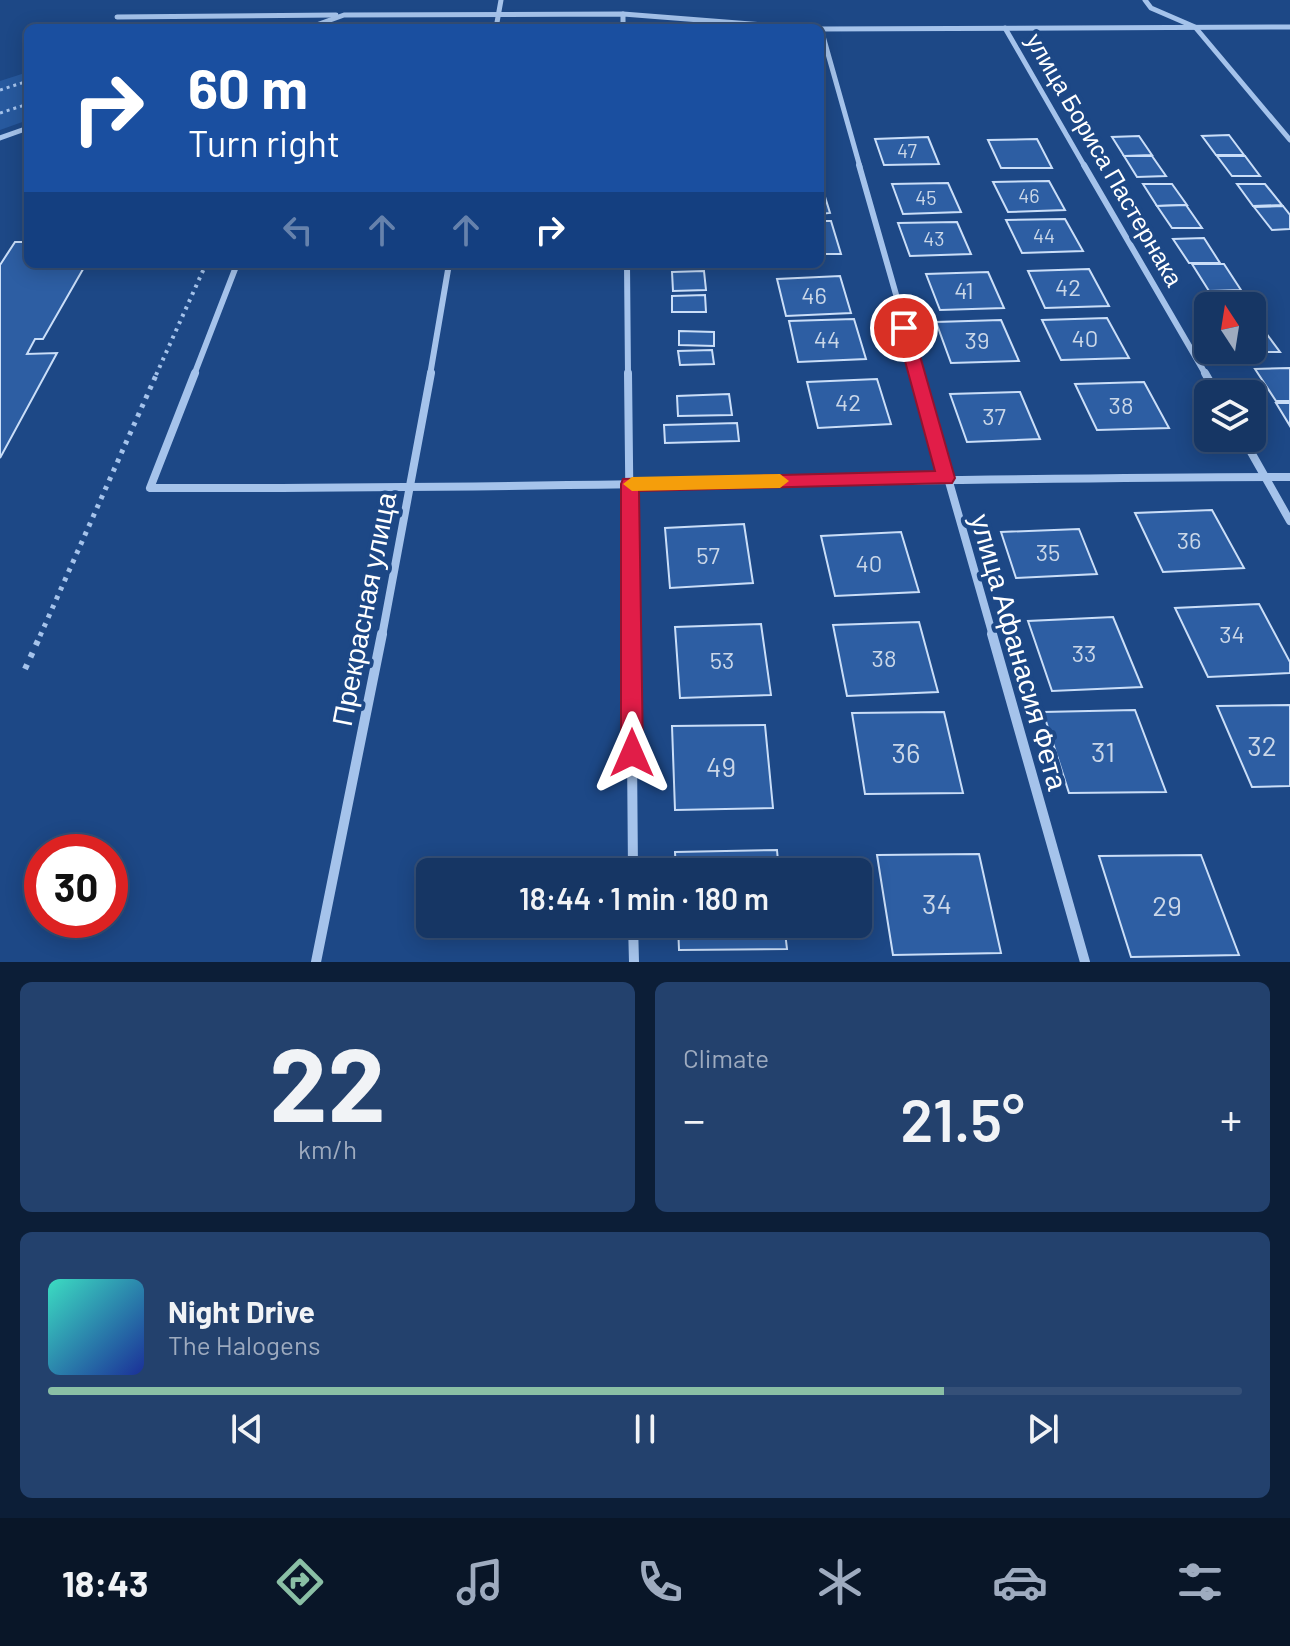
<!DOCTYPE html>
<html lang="en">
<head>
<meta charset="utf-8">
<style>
	body { margin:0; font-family:Barlow,sans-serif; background:#23416d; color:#f1f3f6; height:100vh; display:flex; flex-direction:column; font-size:30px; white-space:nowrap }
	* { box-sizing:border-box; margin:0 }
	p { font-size:26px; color:#9eabbf }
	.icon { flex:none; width:44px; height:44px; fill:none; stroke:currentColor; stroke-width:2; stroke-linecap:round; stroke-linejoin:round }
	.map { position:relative; height:962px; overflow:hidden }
	.side { display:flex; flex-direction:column; gap:20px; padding:20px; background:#0c1e37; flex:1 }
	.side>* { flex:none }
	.banner { position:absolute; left:24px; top:24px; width:800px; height:244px; border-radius:12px; box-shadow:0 4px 20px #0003,0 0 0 2px #355078; background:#1a4fa0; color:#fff; overflow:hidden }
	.needle { width:52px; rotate:348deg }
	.tools { position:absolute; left:1194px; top:292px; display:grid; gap:16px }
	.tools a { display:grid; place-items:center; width:72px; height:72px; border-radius:12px; background:#163664; box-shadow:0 4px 20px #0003,0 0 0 2px #355078; font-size:40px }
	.speed { position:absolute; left:24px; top:834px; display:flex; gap:16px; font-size:40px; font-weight:700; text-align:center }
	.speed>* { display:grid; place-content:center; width:104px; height:104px; border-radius:50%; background:#163664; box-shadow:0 4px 20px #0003,0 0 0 2px #355078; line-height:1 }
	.speed .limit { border:12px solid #d22; background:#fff; color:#111 }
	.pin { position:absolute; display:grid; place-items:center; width:68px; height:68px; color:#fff; margin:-34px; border:4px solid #fff; border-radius:50%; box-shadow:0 2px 8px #0007 }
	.me { position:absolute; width:88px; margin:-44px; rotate:0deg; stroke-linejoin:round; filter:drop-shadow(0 0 6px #0008) }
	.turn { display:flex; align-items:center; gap:28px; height:168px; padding:0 32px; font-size:36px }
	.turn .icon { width:104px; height:104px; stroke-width:2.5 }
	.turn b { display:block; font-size:56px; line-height:68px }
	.lanes { display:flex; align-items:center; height:76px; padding:0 32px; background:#0003; justify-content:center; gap:40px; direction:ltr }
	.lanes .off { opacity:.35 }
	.big { font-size:60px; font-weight:600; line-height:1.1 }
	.side .card { flex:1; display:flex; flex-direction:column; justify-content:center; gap:12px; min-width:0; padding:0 28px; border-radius:12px; background:#23416d }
	.side .dial { align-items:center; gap:0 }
	.dial b { font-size:104px; line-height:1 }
	.song { display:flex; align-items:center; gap:24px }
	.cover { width:96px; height:96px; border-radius:12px; background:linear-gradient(135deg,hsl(170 70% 55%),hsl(230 70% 35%)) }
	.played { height:8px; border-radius:4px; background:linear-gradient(90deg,#8abfa5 75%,#355078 75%) }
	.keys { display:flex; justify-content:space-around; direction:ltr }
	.heat { display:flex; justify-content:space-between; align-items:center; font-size:44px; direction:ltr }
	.side .tiles { flex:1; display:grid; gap:20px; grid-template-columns:1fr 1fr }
	.card:last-child { grid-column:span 2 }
	.trip { position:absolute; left:416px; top:858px; width:456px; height:80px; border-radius:12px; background:#163664; box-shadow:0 4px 20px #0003,0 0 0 2px #355078; font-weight:600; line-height:80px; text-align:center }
	.menu { display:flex; height:128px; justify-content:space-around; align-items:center; background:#091628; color:#9eabbf }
	.menu .icon { width:56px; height:56px }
	.menu .on { color:#8abfa5 }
	.menu b { font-size:36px; color:#f1f3f6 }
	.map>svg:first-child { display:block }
	.green { fill:#27599e }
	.building { fill:#2d5ea3; stroke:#cadef8; stroke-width:2 }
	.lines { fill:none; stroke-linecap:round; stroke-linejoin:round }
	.path-far3 { stroke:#a5c3eb; stroke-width:3; stroke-dasharray:3 4; stroke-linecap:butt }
	.path-far2 { stroke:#a5c3eb; stroke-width:4; stroke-dasharray:3 5; stroke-linecap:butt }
	.path-far1 { stroke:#a5c3eb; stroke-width:5; stroke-dasharray:4 6; stroke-linecap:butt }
	.path { stroke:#a5c3eb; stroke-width:6; stroke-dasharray:5 8; stroke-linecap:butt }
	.minor-far3 { stroke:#a5c3eb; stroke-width:5 }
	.minor-far2 { stroke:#a5c3eb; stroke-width:6 }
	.minor-far1 { stroke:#a5c3eb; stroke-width:8 }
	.minor { stroke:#a5c3eb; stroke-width:10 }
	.route { fill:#e11d48; stroke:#92132f; stroke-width:2 }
	.slow { fill:#f59e0b }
	.labels { text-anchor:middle; stroke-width:8; stroke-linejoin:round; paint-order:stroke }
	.far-number-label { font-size:20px; fill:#cad7e8 }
	.far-street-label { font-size:24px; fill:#fff; stroke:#1d4886 }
	.number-label { font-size:24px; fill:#cad7e8 }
	.street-label { font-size:28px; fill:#fff; stroke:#1d4886 }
	.near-number-label { font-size:28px; fill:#cad7e8 }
</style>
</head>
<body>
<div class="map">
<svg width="1290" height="962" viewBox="0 0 1290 962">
	<rect width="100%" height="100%" fill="#1d4886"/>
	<polygon class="green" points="28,72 28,120 0,130 0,81"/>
	<g class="building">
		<polygon points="1229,135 1244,155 1216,155 1202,136"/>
		<polygon points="1139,136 1152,155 1124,156 1112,137"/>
		<polygon points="928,137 939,164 884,165 875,139"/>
		<polygon points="1037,139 1052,168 1001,168 988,140"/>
		<polygon points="1124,156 1152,156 1166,176 1137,177"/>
		<polygon points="1217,156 1245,156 1260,176 1232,176"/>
		<polygon points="1049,181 1065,210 1008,212 993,182"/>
		<polygon points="948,183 961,212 903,214 892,184"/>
		<polygon points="820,184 821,184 830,213 820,214"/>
		<polygon points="1143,184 1172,184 1187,205 1157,206"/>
		<polygon points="1237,184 1265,184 1282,205 1253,206"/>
		<polygon points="1186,205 1202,228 1172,228 1157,206"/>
		<polygon points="1283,206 1290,215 1290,229 1272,230 1254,207"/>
		<polygon points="1065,219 1083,251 1022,253 1006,220"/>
		<polygon points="820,221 831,221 841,254 820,254"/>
		<polygon points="957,222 971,254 910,256 898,223"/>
		<polygon points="1204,238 1220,263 1189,263 1173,239"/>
		<polygon points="15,242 28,242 28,264 86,264 43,339 35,339 27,354 57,353 0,458 0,265"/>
		<polygon points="1192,264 1224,264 1241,290 1209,291"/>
		<polygon points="1089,269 1109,306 1045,308 1028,271"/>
		<polygon points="704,271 706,290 673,291 672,272"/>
		<polygon points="988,272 1004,308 940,310 926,274"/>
		<polygon points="840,276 851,313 786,316 777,279"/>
		<polygon points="705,295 706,312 672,312 672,296"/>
		<polygon points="1212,300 1244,300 1249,306 1215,306"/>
		<polygon points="1107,318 1129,358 1061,360 1042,320"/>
		<polygon points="854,319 866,359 798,362 789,321"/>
		<polygon points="1001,320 1019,361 951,363 936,322"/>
		<polygon points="1252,329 1263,329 1280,352 1246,352 1244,350 1252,350"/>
		<polygon points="679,331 714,332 714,346 679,345"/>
		<polygon points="712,350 714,364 680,365 678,351"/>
		<polygon points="1290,368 1290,401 1276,401 1255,369"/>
		<polygon points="877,379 891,424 818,428 807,382"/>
		<polygon points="1144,382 1169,428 1097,430 1075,384"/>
		<polygon points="1020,392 1040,439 967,442 950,394"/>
		<polygon points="729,394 732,415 678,416 677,396"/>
		<polygon points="1276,403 1290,403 1290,426"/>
		<polygon points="737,423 739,441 665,443 664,425"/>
		<polygon points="1212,510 1244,568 1163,572 1135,513"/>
		<polygon points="744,524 753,583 670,588 665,528"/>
		<polygon points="1079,529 1097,574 1016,578 1001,532"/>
		<polygon points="901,532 919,592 835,596 821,536"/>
		<polygon points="1259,604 1290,662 1290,673 1208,677 1175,608"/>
		<polygon points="1113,617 1142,687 1052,691 1028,621"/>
		<polygon points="919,622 938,692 847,696 833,625"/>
		<polygon points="761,624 771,695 680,698 675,627"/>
		<polygon points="1290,705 1290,786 1252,787 1217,706"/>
		<polygon points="1135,710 1166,792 1069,793 1043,712"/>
		<polygon points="944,712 963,793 865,794 852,713"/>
		<polygon points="765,725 773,808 675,810 672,726"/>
		<polygon points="777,850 779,872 676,872 675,852"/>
		<polygon points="979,854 1001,953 893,955 877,855"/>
		<polygon points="1201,855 1239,955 1131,957 1099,856"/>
		<polygon points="678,924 784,924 787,949 679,950"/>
	</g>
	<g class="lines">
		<g class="path-far3">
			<polyline points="0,90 28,81"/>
			<polyline points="0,113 28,104"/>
		</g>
		<polyline class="path-far2" points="156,375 206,264"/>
		<polyline class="path-far1" points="40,636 157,373"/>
		<polyline class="path" points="25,669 41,634"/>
		<g class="minor-far3">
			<polyline points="1145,0 1151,8 1195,27 1290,140"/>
			<polyline points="623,14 623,28"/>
			<polyline points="117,17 336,15"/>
			<polyline points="308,28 344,15 623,14 803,28"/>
			<polyline points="496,28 501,0"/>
			<polyline points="1005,28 1085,167"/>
			<polyline points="820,29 1290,27"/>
			<polyline points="821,29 860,167"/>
			<polyline points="0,138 28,128"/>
		</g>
		<g class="minor-far2">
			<polyline points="859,165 919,375"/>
			<polyline points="1084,165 1206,375"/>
			<polyline points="627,264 628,375"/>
			<polyline points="194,375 237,264"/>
			<polyline points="430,375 449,264"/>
		</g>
		<g class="minor-far1">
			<path d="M195,373L150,488C530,489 910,478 1290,477"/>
			<polyline points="628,373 631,636"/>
			<polyline points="918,373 993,636"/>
			<polyline points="1205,373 1217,394"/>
			<polyline points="1243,438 1290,521"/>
			<polyline points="382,636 431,373"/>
		</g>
		<g class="minor">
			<polyline points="631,634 633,872"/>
			<polyline points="992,634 1085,962"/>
			<polyline points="633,924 634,962"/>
			<polyline points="316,962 382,634"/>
		</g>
	</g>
	<polygon class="route" points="904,323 912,328 955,478 952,483 639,491 643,753 640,760 632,764 624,760 621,753 621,484 623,479 935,471 896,328"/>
	<polygon class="slow" points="780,474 789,481 780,488 632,491 623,484 632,477"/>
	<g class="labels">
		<g class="far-number-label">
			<text x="907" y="158">47</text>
			<text x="1029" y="203">46</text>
			<text x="926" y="205">45</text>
			<text x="1044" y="243">44</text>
			<text x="934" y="246">43</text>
		</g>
		<g class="far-street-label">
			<text transform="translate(1104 160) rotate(60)" y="8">улица Бориса Пастернака</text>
		</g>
		<g class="number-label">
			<text x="1068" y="296">42</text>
			<text x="964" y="299">41</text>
			<text x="814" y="304">46</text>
			<text x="1085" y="347">40</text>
			<text x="827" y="348">44</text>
			<text x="977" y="349">39</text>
			<text x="848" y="411">42</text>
			<text x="1121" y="414">38</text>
			<text x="994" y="425">37</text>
			<text x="1189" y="549">36</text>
			<text x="1048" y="561">35</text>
			<text x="708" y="564">57</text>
			<text x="869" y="572">40</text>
			<text x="1232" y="643">34</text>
			<text x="1084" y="662">33</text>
			<text x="884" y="667">38</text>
			<text x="722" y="669">53</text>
		</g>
		<g class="street-label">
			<text transform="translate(364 609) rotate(-79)" y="10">Прекрасная улица</text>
			<text transform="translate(1019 652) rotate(74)" y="10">улица Афанасия Фета</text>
		</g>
		<g class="near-number-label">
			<text x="1262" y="756">32</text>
			<text x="1103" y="762">31</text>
			<text x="906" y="763">36</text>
			<text x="721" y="777">49</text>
			<text x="937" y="914">34</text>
			<text x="1167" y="916">29</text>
		</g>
	</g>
</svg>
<div class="tools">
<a><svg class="needle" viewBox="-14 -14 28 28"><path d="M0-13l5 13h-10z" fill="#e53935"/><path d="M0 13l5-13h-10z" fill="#9eabbf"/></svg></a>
<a><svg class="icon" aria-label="layers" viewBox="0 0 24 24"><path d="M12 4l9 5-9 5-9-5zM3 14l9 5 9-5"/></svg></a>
</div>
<div class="speed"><div class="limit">30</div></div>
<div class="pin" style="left:904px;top:328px;background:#d93025"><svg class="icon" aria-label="arrive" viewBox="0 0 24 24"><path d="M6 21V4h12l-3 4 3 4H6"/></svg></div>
<svg class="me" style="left:632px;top:753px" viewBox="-20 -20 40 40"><path d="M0-17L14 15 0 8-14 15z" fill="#e11d48" stroke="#fff" stroke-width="4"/></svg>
<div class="trip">18:44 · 1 min · 180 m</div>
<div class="banner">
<div class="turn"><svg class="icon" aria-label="right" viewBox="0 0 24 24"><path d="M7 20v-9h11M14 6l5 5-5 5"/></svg><div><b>60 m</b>Turn right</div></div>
<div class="lanes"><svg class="icon off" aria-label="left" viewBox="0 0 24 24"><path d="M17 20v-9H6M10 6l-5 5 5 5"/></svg><svg class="icon off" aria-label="ahead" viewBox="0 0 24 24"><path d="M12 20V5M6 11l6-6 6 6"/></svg><svg class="icon off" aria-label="ahead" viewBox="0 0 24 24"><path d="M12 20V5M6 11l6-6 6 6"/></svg><svg class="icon" aria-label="right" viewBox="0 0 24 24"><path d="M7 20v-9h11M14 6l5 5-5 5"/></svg></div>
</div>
</div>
<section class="side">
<div class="tiles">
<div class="card dial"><b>22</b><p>km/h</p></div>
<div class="card"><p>Climate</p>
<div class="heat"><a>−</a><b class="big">21.5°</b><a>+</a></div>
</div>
<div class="card">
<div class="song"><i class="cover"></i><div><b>Night Drive</b><p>The Halogens</p></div></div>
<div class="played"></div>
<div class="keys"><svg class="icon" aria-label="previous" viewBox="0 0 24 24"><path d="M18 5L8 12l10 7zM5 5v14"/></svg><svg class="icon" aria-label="pause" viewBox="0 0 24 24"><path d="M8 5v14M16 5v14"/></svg><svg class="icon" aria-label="next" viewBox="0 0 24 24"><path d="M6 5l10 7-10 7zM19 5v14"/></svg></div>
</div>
</div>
</section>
<nav class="menu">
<b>18:43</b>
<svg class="icon on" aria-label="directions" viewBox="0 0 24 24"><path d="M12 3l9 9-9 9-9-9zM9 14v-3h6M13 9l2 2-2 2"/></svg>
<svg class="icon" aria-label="music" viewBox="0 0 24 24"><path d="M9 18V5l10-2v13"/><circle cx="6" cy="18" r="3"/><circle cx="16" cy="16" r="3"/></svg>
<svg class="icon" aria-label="phone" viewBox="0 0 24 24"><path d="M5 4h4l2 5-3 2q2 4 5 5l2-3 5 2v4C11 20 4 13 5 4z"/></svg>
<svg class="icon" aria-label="climate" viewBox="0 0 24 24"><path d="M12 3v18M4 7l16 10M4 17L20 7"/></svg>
<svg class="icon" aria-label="car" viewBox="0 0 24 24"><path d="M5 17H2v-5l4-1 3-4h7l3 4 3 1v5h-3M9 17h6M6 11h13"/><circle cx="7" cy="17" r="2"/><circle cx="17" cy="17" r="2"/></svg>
<svg class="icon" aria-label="filters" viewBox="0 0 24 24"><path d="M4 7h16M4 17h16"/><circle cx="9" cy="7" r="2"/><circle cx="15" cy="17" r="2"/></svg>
</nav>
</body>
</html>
